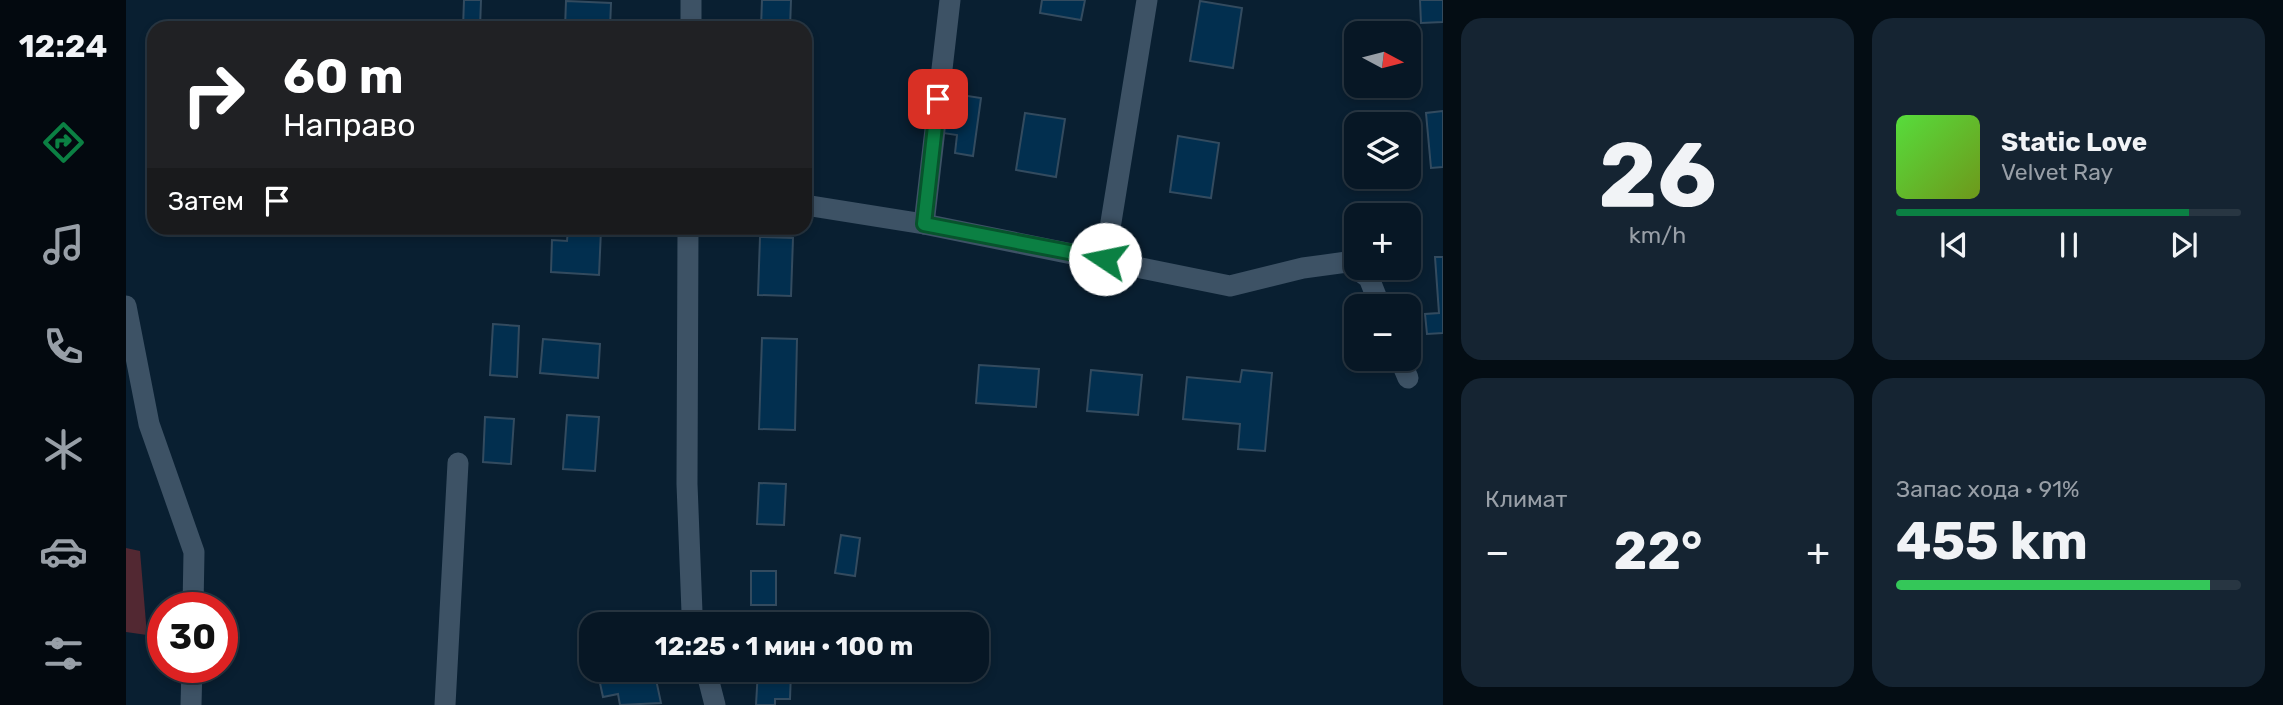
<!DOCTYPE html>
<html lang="ru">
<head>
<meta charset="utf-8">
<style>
	body { margin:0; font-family:Rubik,sans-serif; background:#152432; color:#f1f3f6; height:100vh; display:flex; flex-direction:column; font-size:26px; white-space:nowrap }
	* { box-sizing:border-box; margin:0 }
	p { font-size:23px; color:#989fa7 }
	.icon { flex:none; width:38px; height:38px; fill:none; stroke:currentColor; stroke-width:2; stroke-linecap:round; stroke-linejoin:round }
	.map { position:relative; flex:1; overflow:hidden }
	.drawer { display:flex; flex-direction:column; gap:18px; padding:18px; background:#040d14; width:840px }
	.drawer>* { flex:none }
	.guide { position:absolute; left:21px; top:21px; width:665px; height:214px; border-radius:21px; box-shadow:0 4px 10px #0003,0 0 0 2px #283642; background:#202124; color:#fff; overflow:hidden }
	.needle { width:46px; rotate:97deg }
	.controls { position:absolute; left:1218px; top:21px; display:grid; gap:14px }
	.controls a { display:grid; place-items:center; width:77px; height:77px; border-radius:14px; background:#071725; box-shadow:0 4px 10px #0003,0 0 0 2px #283642; font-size:35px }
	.speed { position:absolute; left:21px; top:592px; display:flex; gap:14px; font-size:35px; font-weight:700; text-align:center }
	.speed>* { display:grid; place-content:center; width:91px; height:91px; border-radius:50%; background:#071725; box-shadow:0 4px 10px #0003,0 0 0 2px #283642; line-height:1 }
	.speed .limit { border:10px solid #d22; background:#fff; color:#111 }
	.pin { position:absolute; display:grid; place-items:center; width:60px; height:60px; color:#fff; margin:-30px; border-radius:14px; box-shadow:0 4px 10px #0006 }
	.me { position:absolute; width:77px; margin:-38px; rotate:281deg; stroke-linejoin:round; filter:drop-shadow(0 0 5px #0008) }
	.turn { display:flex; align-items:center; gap:24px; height:147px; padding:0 21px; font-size:32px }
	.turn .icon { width:91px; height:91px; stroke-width:2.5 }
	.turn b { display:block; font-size:49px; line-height:60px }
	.then { display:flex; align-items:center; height:66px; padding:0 21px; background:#0003; gap:14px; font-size:26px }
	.big { font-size:52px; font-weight:700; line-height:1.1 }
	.drawer .tile { flex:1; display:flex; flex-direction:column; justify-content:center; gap:10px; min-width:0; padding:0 24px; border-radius:21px; background:#152432 }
	.drawer .dial { align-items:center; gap:0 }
	.dial b { font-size:91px; line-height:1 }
	.song { display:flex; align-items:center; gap:21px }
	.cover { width:84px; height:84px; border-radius:10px; background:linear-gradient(135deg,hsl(110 70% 55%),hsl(80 70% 35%)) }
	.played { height:7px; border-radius:4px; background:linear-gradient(90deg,#0b8043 85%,#283642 85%) }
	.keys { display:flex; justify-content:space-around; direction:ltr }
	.heat { display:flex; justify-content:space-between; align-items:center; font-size:38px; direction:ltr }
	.charge { height:10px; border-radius:5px; background:linear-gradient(90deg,#34c759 91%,#283642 0) }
	.drawer .tiles { flex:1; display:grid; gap:18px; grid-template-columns:repeat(2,1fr) }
	.trip { position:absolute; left:453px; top:612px; width:410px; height:70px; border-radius:21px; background:#071725; box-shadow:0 4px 10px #0003,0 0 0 2px #283642; font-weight:700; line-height:70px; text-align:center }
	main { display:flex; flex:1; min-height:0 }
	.tab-bar { display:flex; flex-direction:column; width:126px; justify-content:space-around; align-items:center; background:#03090f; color:#989fa7 }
	.tab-bar .icon { width:49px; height:49px }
	.tab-bar .selected { color:#0b8043 }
	.tab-bar b { font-size:32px; color:#f1f3f6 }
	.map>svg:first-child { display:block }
	.green { fill:#522832 }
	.building { fill:#022f4f; stroke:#334b5f; stroke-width:2 }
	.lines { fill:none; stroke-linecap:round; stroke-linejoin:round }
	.street { stroke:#3d5265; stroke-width:21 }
	.route-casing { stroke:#07532c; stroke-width:18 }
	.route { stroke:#0b8043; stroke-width:12 }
</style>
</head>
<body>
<main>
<nav class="tab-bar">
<b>12:24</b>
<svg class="icon selected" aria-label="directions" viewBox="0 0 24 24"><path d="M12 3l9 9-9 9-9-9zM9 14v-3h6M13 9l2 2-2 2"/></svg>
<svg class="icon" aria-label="music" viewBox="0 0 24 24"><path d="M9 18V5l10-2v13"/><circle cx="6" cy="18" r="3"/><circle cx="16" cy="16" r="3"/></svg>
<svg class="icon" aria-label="phone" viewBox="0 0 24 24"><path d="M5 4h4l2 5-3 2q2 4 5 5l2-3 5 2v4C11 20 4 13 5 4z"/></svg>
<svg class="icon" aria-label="climate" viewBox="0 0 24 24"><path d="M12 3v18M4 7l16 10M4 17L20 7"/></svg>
<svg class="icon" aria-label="car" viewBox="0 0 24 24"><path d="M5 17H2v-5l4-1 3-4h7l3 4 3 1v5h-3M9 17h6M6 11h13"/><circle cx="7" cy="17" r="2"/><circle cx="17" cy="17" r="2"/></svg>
<svg class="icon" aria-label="filters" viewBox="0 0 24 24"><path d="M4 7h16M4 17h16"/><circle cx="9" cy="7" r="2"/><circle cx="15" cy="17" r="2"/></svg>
</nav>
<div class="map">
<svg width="1317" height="705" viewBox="0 0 1317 705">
	<rect width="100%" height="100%" fill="#091f31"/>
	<polygon class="green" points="0,548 14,551 21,635 0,632"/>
	<g class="building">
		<polygon points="338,0 355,0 354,28 337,28"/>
		<polygon points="636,0 665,0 664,28 635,28"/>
		<polygon points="916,0 959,0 955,20 914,13"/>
		<polygon points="1294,0 1317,0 1317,22 1295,23"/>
		<polygon points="440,1 485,3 484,28 439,28"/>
		<polygon points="1074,1 1116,8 1107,68 1064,61"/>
		<polygon points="822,93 855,98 847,156 829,153 831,135 817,133"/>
		<polygon points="1317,111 1317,167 1305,168 1300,113"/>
		<polygon points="899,113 939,119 930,177 890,170"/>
		<polygon points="1052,136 1093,143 1085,198 1044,192"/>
		<polygon points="442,229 475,230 473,275 425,272 426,240 441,241"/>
		<polygon points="634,237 667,238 665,296 632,295"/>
		<polygon points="1309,257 1317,257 1317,333 1301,334 1299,314 1313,313"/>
		<polygon points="367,324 393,326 391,377 364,375"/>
		<polygon points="636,338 671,339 669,430 633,429"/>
		<polygon points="417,339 474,344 472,378 414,373"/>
		<polygon points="853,365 913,369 910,407 850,403"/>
		<polygon points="965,370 1016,375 1012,415 961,411"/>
		<polygon points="1116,370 1146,373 1139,451 1112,449 1114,424 1057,419 1061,377 1114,382"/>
		<polygon points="441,415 473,417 469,471 437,469"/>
		<polygon points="359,417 388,419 385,464 357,462"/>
		<polygon points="633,483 660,484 658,525 631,524"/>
		<polygon points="715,535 734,538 729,576 709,573"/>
		<rect x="625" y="571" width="25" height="34"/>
		<polygon points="528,670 535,703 494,705 492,694 477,697 472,674 488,670"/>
		<polygon points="632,670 665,672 664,699 649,699 649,705 630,705"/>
	</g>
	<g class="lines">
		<g class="street">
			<polyline points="565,28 565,0"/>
			<polyline points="679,205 798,224 1104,286 1177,268 1221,262 1243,278 1254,306"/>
			<polyline points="798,224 824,0"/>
			<polyline points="562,228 561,484 566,612 569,625"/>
			<polyline points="979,259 1021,0"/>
			<polyline points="0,306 23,424 68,552 67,607"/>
			<polyline points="1274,359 1282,378"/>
			<polyline points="580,670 589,705"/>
			<polyline points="65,705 66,667"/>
			<polyline points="319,705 332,463"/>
		</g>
	</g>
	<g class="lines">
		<g class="route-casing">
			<polyline id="route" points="812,99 798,224 979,259"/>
		</g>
		<use href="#route" class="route"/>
	</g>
</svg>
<div class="controls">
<a><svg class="needle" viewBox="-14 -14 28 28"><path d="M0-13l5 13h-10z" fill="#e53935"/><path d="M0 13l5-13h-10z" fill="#989fa7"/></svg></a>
<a><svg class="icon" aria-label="layers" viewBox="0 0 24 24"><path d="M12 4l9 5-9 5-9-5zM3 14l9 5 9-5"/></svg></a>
<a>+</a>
<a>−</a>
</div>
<div class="speed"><div class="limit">30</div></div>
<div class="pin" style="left:812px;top:99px;background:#d93025"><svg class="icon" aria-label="arrive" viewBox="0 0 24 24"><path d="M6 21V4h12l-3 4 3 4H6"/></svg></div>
<svg class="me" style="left:979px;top:259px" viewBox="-20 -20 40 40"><circle r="19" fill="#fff"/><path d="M0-13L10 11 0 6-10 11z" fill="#0b8043"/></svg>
<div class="trip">12:25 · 1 мин · 100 m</div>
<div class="guide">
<div class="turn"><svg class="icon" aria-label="right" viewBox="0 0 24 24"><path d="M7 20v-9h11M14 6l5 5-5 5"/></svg><div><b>60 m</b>Направо</div></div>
<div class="then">Затем<svg class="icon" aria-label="arrive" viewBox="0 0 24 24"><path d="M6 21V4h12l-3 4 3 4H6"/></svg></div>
</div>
</div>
<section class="drawer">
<div class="tiles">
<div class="tile dial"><b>26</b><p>km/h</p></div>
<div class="tile">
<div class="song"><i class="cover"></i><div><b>Static Love</b><p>Velvet Ray</p></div></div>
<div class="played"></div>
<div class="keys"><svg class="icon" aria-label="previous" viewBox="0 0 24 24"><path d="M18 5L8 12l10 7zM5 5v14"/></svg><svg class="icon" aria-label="pause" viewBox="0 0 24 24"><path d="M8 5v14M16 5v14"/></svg><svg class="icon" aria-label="next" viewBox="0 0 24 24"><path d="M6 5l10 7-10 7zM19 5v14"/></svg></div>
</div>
<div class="tile"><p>Климат</p>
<div class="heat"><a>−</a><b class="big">22°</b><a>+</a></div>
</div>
<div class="tile"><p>Запас хода · 91%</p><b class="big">455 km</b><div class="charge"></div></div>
</div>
</section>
</main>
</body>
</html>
